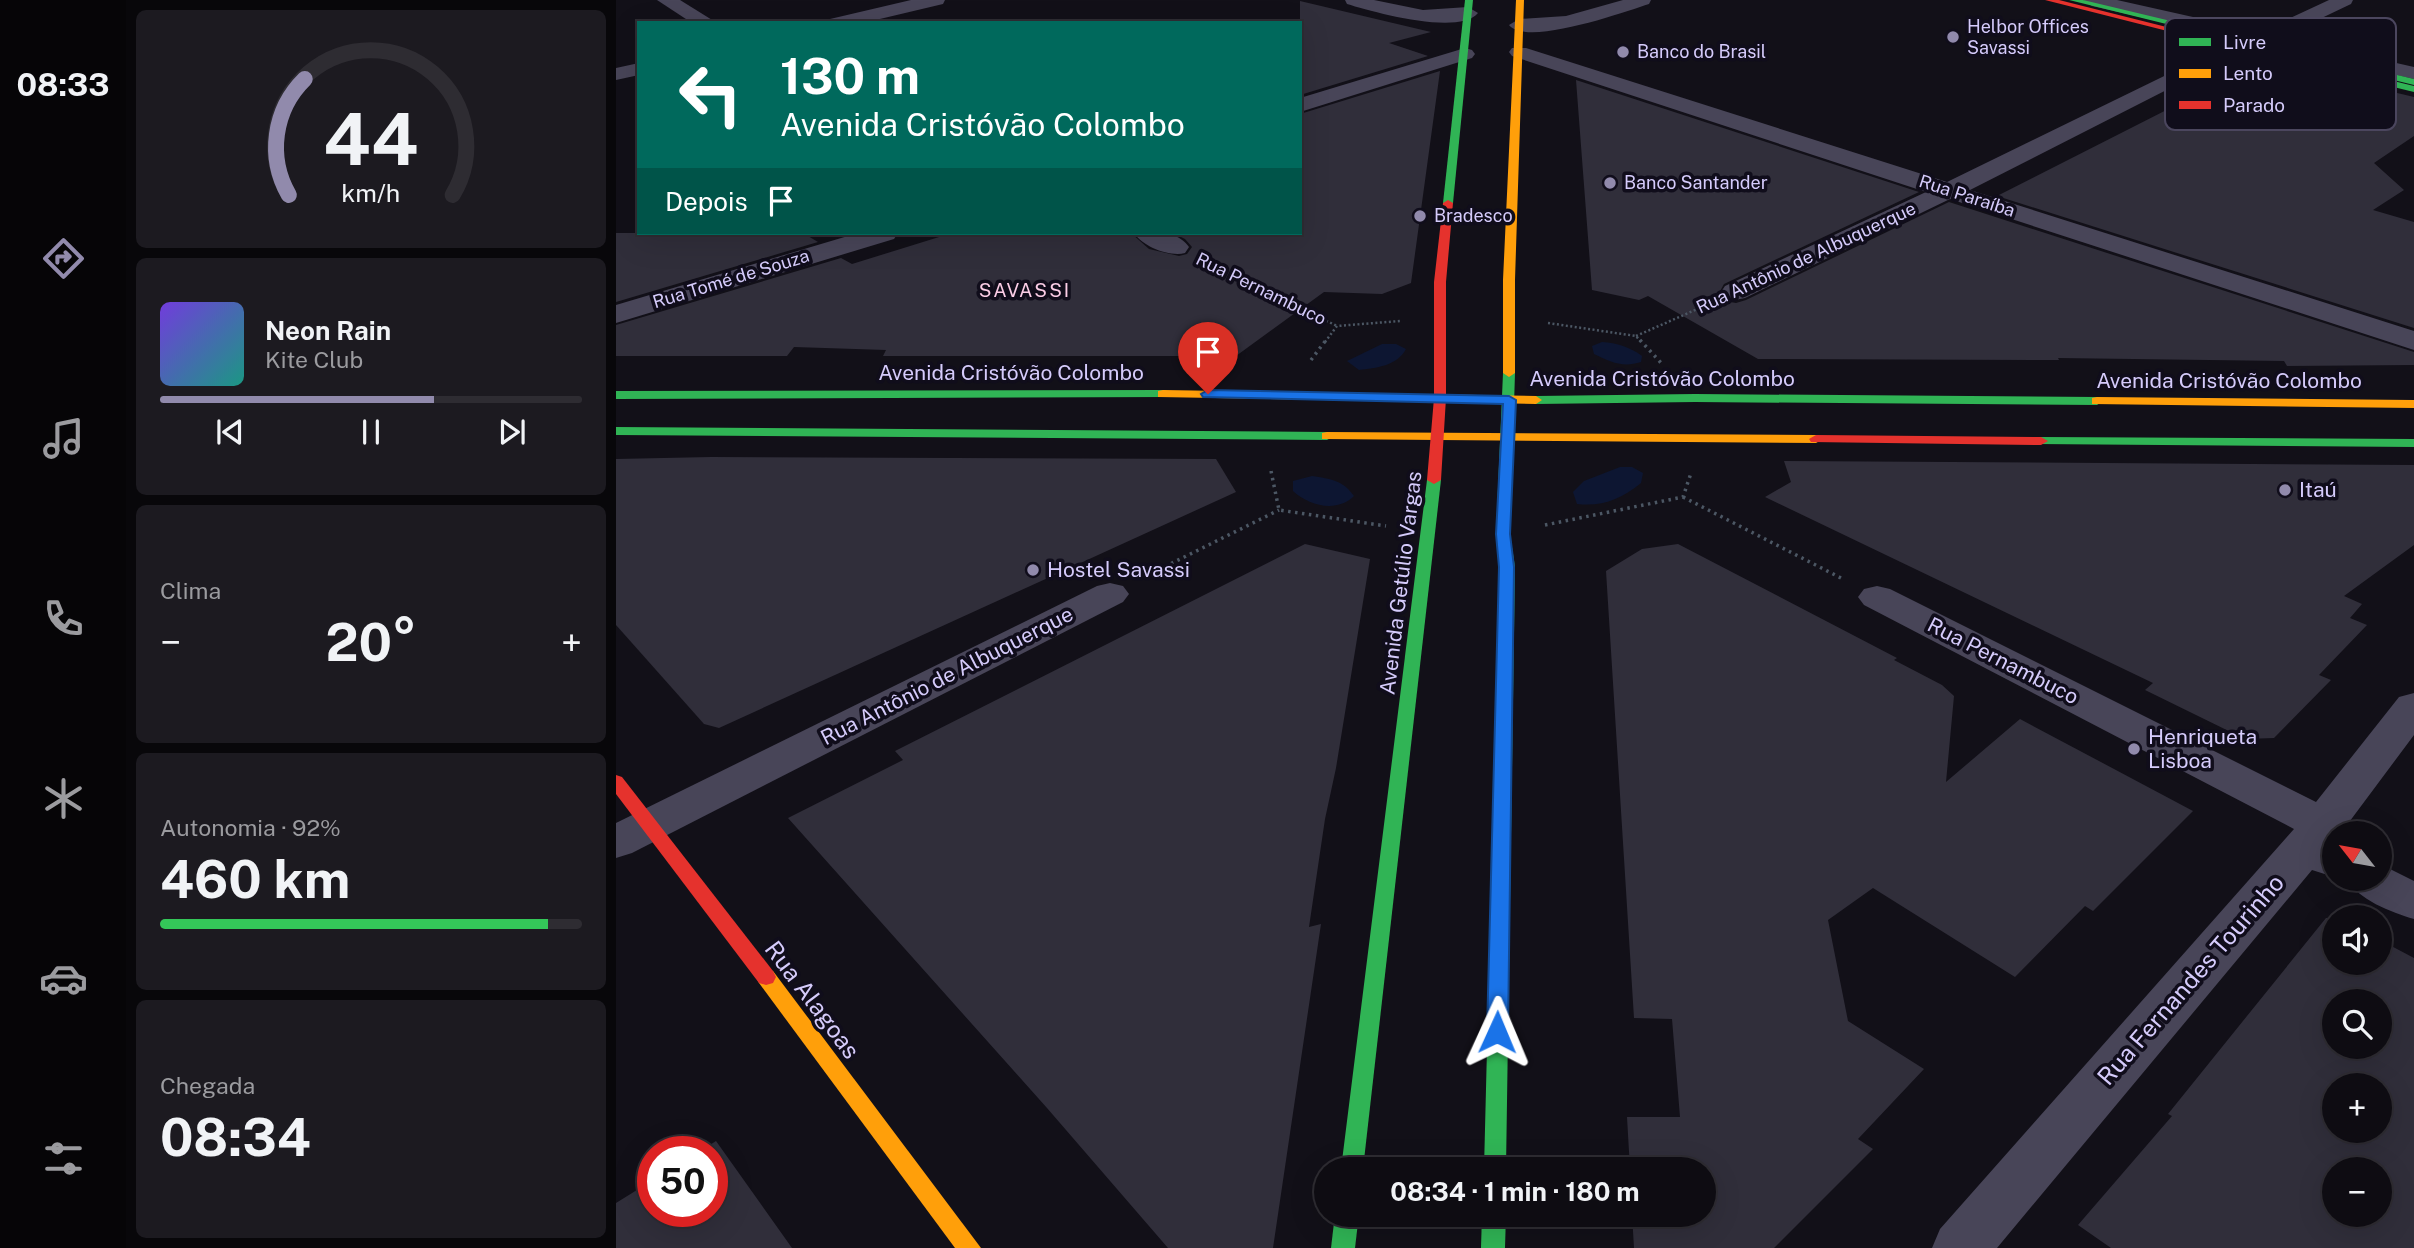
<!DOCTYPE html>
<html lang="pt">
<head>
<meta charset="utf-8">
<style>
	body { margin:0; font-family:"Public Sans",sans-serif; background:#1c1a20; color:#f1f3f6; height:100vh; display:flex; flex-direction:column; font-size:26px; white-space:nowrap }
	* { box-sizing:border-box; margin:0 }
	p { font-size:23px; color:#9b9b9f }
	.icon { flex:none; width:38px; height:38px; fill:none; stroke:currentColor; stroke-width:2; stroke-linecap:round; stroke-linejoin:round }
	.map { position:relative; flex:1; overflow:hidden }
	.sheet { display:flex; flex-direction:column; gap:10px; padding:10px; background:#08070a; width:490px }
	.sheet>* { flex:none }
	.guide { position:absolute; left:21px; top:21px; width:665px; height:214px; border-radius:0px; box-shadow:0 7px 28px #0002,0 0 0 2px #2e2c32; background:#00695c; color:#fff; overflow:hidden }
	.needle { width:46px; rotate:301deg }
	.controls { position:absolute; left:1706px; top:821px; display:grid; gap:14px }
	.controls a { display:grid; place-items:center; width:70px; height:70px; border-radius:50%; background:#0e0c12; box-shadow:0 7px 28px #0002,0 0 0 2px #2e2c32; font-size:35px }
	.speed { position:absolute; left:21px; top:1136px; display:flex; gap:14px; font-size:35px; font-weight:700; text-align:center }
	.speed>* { display:grid; place-content:center; width:91px; height:91px; border-radius:50%; background:#0e0c12; box-shadow:0 7px 28px #0002,0 0 0 2px #2e2c32; line-height:1 }
	.speed .limit { border:10px solid #d22; background:#fff; color:#111 }
	.pin { position:absolute; display:grid; place-items:center; width:60px; height:60px; color:#fff; margin:-72px -30px; border-radius:50% 50% 50% 0; rotate:-45deg; box-shadow:0 0 7px #0007 }
	.pin .icon { rotate:45deg }
	.me { position:absolute; width:77px; margin:-38px; rotate:1deg; stroke-linejoin:round; filter:drop-shadow(0 0 5px #0008) }
	.turn { display:flex; align-items:center; gap:24px; height:147px; padding:0 28px; font-size:32px }
	.turn .icon { width:91px; height:91px; stroke-width:2.5 }
	.turn b { display:block; font-size:49px; line-height:60px }
	.then { display:flex; align-items:center; height:66px; padding:0 28px; background:#0003; gap:14px; font-size:26px }
	.big { font-size:52px; font-weight:700; line-height:1.1 }
	.sheet .tile { flex:1; display:flex; flex-direction:column; justify-content:center; gap:10px; min-width:0; padding:0 24px; border-radius:10px; background:#1c1a20 }
	.sheet .dial { align-items:center; gap:0 }
	.dial svg { height:182px; overflow:visible; fill:none; stroke:#2e2c32; stroke-width:7; stroke-linecap:round; text-anchor:middle }
	.dial text { fill:#f1f3f6; stroke:none }
	.song { display:flex; align-items:center; gap:21px }
	.cover { width:84px; height:84px; border-radius:10px; background:linear-gradient(135deg,hsl(260 70% 55%),hsl(170 70% 35%)) }
	.played { height:7px; border-radius:4px; background:linear-gradient(90deg,#918aac 65%,#2e2c32 65%) }
	.keys { display:flex; justify-content:space-around; direction:ltr }
	.heat { display:flex; justify-content:space-between; align-items:center; font-size:38px; direction:ltr }
	.charge { height:10px; border-radius:5px; background:linear-gradient(90deg,#34c759 92%,#2e2c32 0) }
	.trip { position:absolute; left:698px; top:1157px; width:402px; height:70px; border-radius:35px; background:#0e0c12; box-shadow:0 7px 28px #0002,0 0 0 2px #2e2c32; font-weight:700; line-height:70px; text-align:center }
	main { display:flex; flex:1; min-height:0 }
	.menu { display:flex; flex-direction:column; width:126px; justify-content:space-around; align-items:center; background:#060507; color:#9b9b9f }
	.menu .icon { width:49px; height:49px }
	.menu .selected { color:#918aac }
	.menu b { font-size:32px; color:#f1f3f6 }
	.map>svg:first-child { display:block }
	.water { fill:#0d1632 }
	.building { fill:#302e3a; fill-rule:evenodd }
	.lines { fill:none; stroke-linecap:round; stroke-linejoin:round }
	.path-far1 { stroke:#4c5764; stroke-width:2.5; stroke-dasharray:2 2.5; stroke-linecap:butt }
	.path { stroke:#4c5764; stroke-width:3.5; stroke-dasharray:2.5 4.5; stroke-linecap:butt }
	.street { fill:#484558; fill-rule:evenodd }
	.fast { fill:#30b455; fill-rule:evenodd }
	.slow { fill:#ff9f0a; fill-rule:evenodd }
	.jam { fill:#e5322d; fill-rule:evenodd }
	.route { fill:#1a73e8; stroke:#114b97; stroke-width:2 }
	.poi-dot { fill:#918aac; stroke:#100d1b; stroke-width:2.5 }
	.labels { text-anchor:middle; stroke-width:7; stroke-linejoin:round; paint-order:stroke }
	.far-poi-label { font-size:18px; fill:#d5cbfb; stroke:#100d1b; text-anchor:start }
	.far-street-label { font-size:18px; fill:#d5cbfb; stroke:#100d1b }
	.far-neighbourhood-label { font-size:19px; letter-spacing:2px; fill:#fbcde6; stroke:#100d1b }
	.street-label { font-size:21px; fill:#d5cbfb; stroke:#100d1b }
	.poi-label { font-size:21px; fill:#d5cbfb; stroke:#100d1b; text-anchor:start }
	.near-street-label { font-size:24px; fill:#d5cbfb; stroke:#100d1b }
	.key { fill:#100d1b; stroke:#4b465e; stroke-width:2 }
	.key-label { font-size:19px; fill:#d5cbfb }
</style>
</head>
<body>
<main>
<nav class="menu">
<b>08:33</b>
<svg class="icon selected" aria-label="directions" viewBox="0 0 24 24"><path d="M12 3l9 9-9 9-9-9zM9 14v-3h6M13 9l2 2-2 2"/></svg>
<svg class="icon" aria-label="music" viewBox="0 0 24 24"><path d="M9 18V5l10-2v13"/><circle cx="6" cy="18" r="3"/><circle cx="16" cy="16" r="3"/></svg>
<svg class="icon" aria-label="phone" viewBox="0 0 24 24"><path d="M5 4h4l2 5-3 2q2 4 5 5l2-3 5 2v4C11 20 4 13 5 4z"/></svg>
<svg class="icon" aria-label="climate" viewBox="0 0 24 24"><path d="M12 3v18M4 7l16 10M4 17L20 7"/></svg>
<svg class="icon" aria-label="car" viewBox="0 0 24 24"><path d="M5 17H2v-5l4-1 3-4h7l3 4 3 1v5h-3M9 17h6M6 11h13"/><circle cx="7" cy="17" r="2"/><circle cx="17" cy="17" r="2"/></svg>
<svg class="icon" aria-label="filters" viewBox="0 0 24 24"><path d="M4 7h16M4 17h16"/><circle cx="9" cy="7" r="2"/><circle cx="15" cy="17" r="2"/></svg>
</nav>
<section class="sheet">
<div class="tile dial"><svg viewBox="0 0 100 80">
<path d="M14 69A42 42 0 1 1 86 69"/>
<path d="M14 69A42 42 0 0 1 21 18" stroke="#918aac"/>
<text x="50" y="56" font-size="32" font-weight="700">44</text>
<text x="50" y="72" font-size="11">km/h</text>
</svg></div>
<div class="tile">
<div class="song"><i class="cover"></i><div><b>Neon Rain</b><p>Kite Club</p></div></div>
<div class="played"></div>
<div class="keys"><svg class="icon" aria-label="previous" viewBox="0 0 24 24"><path d="M18 5L8 12l10 7zM5 5v14"/></svg><svg class="icon" aria-label="pause" viewBox="0 0 24 24"><path d="M8 5v14M16 5v14"/></svg><svg class="icon" aria-label="next" viewBox="0 0 24 24"><path d="M6 5l10 7-10 7zM19 5v14"/></svg></div>
</div>
<div class="tile"><p>Clima</p>
<div class="heat"><a>−</a><b class="big">20°</b><a>+</a></div>
</div>
<div class="tile"><p>Autonomia · 92%</p><b class="big">460 km</b><div class="charge"></div></div>
<div class="tile"><p>Chegada</p><b class="big">08:34</b></div>
</section>
<div class="map">
<svg width="1798" height="1248" viewBox="0 0 1798 1248">
	<rect width="100%" height="100%" fill="#121018"/>
	<g class="water">
		<path d="M986,342C1001,343 1014,347 1026,356L1025,362C1007,368 994,362 978,354L976,346Z"/>
		<path d="M766,344H780L790,349C781,366 760,368 743,370L731,361Z"/>
		<path d="M1004,467H1016L1027,473L1025,483C1005,499 986,507 961,504L957,492L968,481Z"/>
		<path d="M696,476C715,479 727,480 738,496C721,513 693,506 677,491V481Z"/>
	</g>
	<g class="building">
		<polygon points="684,1 815,32 773,43 812,56 684,95"/>
		<polygon points="1647,61 1798,97 1798,136 1758,163 1788,190 1757,210 1798,222 1798,328 1381,196"/>
		<polygon points="824,71 795,283 766,294 708,292 620,356 267,356 270,350 178,347 171,356 0,356 0,325 225,258 236,264 336,233 515,233 533,249 563,256 571,254 576,247 569,239 557,233 684,233 684,114"/>
		<polygon points="960,80 1303,192 1108,284 1103,293 1108,301 1120,303 1130,300 1333,202 1798,352 1798,365 1671,366 1668,361 1442,358 1443,360 1142,359 1032,296 1023,300 976,290"/>
		<polygon points="0,233 187,233 202,242 0,302"/>
		<polygon points="95,457 600,459 620,492 103,728 88,724 0,625 0,459"/>
		<polygon points="1168,461 1798,465 1798,545 1728,596 1746,604 1734,618 1751,625 1703,675 1715,680 1658,738 1629,739 1529,690 1537,683 1149,497 1175,482"/>
		<polygon points="689,544 754,559 720,768 709,819 693,927 705,924 657,1248 552,1248 431,1108 172,818 287,760 279,751"/>
		<polygon points="1062,544 1281,658 1278,660 1326,685 1338,696 1330,782 1404,719 1577,811 1477,911 1469,906 1399,977 1257,888 1212,920 1232,1021 1308,1069 1242,1139 1257,1149 1158,1248 1018,1248 1016,1214 1088,1214 1088,1169 1014,1169 1011,1117 1064,1117 1056,1019 1018,1018 990,571 1026,549"/>
		<path d="M1710,918H1718V962H1764V940L1798,958V1248H1495L1462,1225L1556,1116L1552,1114ZM1718,1001H1764V1046H1718ZM1718,1085H1764V1130H1718ZM1718,1169H1764V1214H1718Z"/>
		<polygon points="100,1141 176,1248 0,1248 0,1203 37,1180 37,1211 96,1211 96,1152 83,1152"/>
	</g>
	<g class="lines">
		<g class="path-far1">
			<polyline points="593,263 721,326"/>
			<polyline points="932,323 1020,336 1025,342"/>
			<polyline points="1020,336 1086,307"/>
			<polyline points="709,342 721,326 784,321"/>
		</g>
		<g class="path">
			<polyline points="1024,340 1047,365"/>
			<polyline points="695,360 710,340"/>
			<polyline points="655,471 663,510 770,526"/>
			<polyline points="1067,497 1225,578"/>
			<polyline points="929,525 1067,497 1075,473"/>
			<polyline points="530,576 663,510"/>
		</g>
		<g class="street">
			<polygon points="41,0 64,0 101,23 76,23"/>
			<polygon points="295,0 329,0 327,4 247,23 211,23 214,19"/>
			<path d="M729,0H758L807,10L852,7L862,13C843,36 757,12 731,4Z"/>
			<path d="M1007,0H1035L1033,4C1008,12 911,47 893,25L903,19L950,16Z"/>
			<polygon points="1467,0 1501,0 1644,32 1713,0 1737,0 1735,4 1666,37 1798,67 1798,79 1476,6"/>
			<polygon points="1622,40 1629,42 1632,46 1629,50 1354,190 1798,331 1798,350 1334,199 1129,298 1119,300 1109,298 1105,292 1109,286 1310,192 896,56 893,52 896,48 910,48 1331,182"/>
			<polygon points="849,48 856,50 859,54 856,58 684,112 684,98"/>
			<polygon points="23,63 23,75 0,80 0,68"/>
			<polygon points="242,233 282,233 278,239 0,323 0,305"/>
			<path d="M518,233C537,232 561,230 573,247L569,253C554,257 527,247 518,233Z"/>
			<polygon points="494,583 507,586 513,594 507,602 16,853 0,858 0,823 481,586"/>
			<polygon points="1261,586 1274,589 1700,802 1783,697 1798,693 1798,735 1725,833 1718,833 1718,877 1696,870 1381,1248 1316,1248 1324,1229 1678,829 1248,605 1242,597 1248,589"/>
			<path d="M1764,864L1798,881V919C1775,912 1742,900 1730,878H1764Z"/>
		</g>
		<g class="fast">
			<polygon points="849,0 857,0 837,203 832,206 827,203"/>
			<polygon points="1453,0 1467,0 1798,79 1798,85"/>
			<polygon points="1650,50 1798,86 1798,92 1647,55 1647,51"/>
			<polygon points="893,369 899,373 894,534 899,567 890,1169 868,1169 883,567 880,534 887,373"/>
			<polygon points="547,390 552,391 552,397 0,399 0,391"/>
			<polygon points="1079,394 1481,397 1487,401 1481,405 1079,402 920,404 914,400 920,396"/>
			<polygon points="0,427 711,432 718,436 711,440 0,435"/>
			<polygon points="1425,437 1798,439 1798,447 1420,444 1418,441"/>
			<polygon points="818,476 825,480 747,1169 725,1169 811,480"/>
			<polygon points="719,1214 743,1214 739,1248 715,1248"/>
			<polygon points="866,1214 890,1214 889,1248 865,1248"/>
		</g>
		<g class="slow">
			<polygon points="900,0 908,0 899,280 899,373 893,377 887,373 887,280"/>
			<polygon points="547,390 920,396 926,400 920,404 542,397 542,391"/>
			<polygon points="1481,397 1798,400 1798,408 1476,404 1476,398"/>
			<polygon points="711,432 1200,435 1207,439 1200,443 706,439 706,433"/>
			<polygon points="150,969 157,971 365,1248 339,1248 143,983 140,977 143,971"/>
		</g>
		<g class="jam">
			<polygon points="1429,0 1443,0 1654,53 1650,56"/>
			<polygon points="832,200 837,203 830,282 830,398 825,480 818,484 811,480 818,398 818,282 827,203"/>
			<polygon points="1200,435 1425,437 1432,441 1425,445 1195,442 1193,439"/>
			<polygon points="0,775 6,777 157,971 160,977 157,983 150,985 143,983 0,794"/>
		</g>
	</g>
	<polygon class="route" points="592,390 893,396 900,400 894,534 898,567 892,1032 889,1038 881,1041 874,1038 871,1032 883,567 880,534 887,404 587,397 585,394"/>
	<g class="poi-dot">
		<circle cx="1337" cy="37" r="7"/>
		<circle cx="1007" cy="52" r="7"/>
		<circle cx="994" cy="183" r="7"/>
		<circle cx="804" cy="216" r="7"/>
		<circle cx="1669" cy="490" r="7"/>
		<circle cx="417" cy="570" r="7"/>
		<circle cx="1518" cy="749" r="7"/>
	</g>
	<g class="labels">
		<g class="far-poi-label">
			<text x="1351" y="33">Helbor Offices<tspan x="1351" dy="21">Savassi</tspan></text>
			<text x="1021" y="58">Banco do Brasil</text>
			<text x="1008" y="189">Banco Santander</text>
			<text x="818" y="222">Bradesco</text>
		</g>
		<g class="far-street-label">
			<text transform="translate(1351 196) rotate(18)" y="6">Rua Paraíba</text>
			<text transform="translate(1190 258) rotate(-25)" y="6">Rua Antônio de Albuquerque</text>
			<text transform="translate(115 279) rotate(-17)" y="6">Rua Tomé de Souza</text>
			<text transform="translate(645 289) rotate(26)" y="6">Rua Pernambuco</text>
		</g>
		<g class="far-neighbourhood-label">
			<text x="409" y="297">SAVASSI</text>
		</g>
		<g class="street-label">
			<text x="395" y="380">Avenida Cristóvão Colombo</text>
			<text x="1046" y="386">Avenida Cristóvão Colombo</text>
			<text x="1613" y="388">Avenida Cristóvão Colombo</text>
			<text transform="translate(785 583) rotate(-83)" y="7">Avenida Getúlio Vargas</text>
			<text transform="translate(1387 661) rotate(27)" y="7">Rua Pernambuco</text>
			<text transform="translate(331 676) rotate(-27)" y="7">Rua Antônio de Albuquerque</text>
		</g>
		<g class="poi-label">
			<text x="1683" y="497">Itaú</text>
			<text x="431" y="577">Hostel Savassi</text>
			<text x="1532" y="744">Henriqueta<tspan x="1532" dy="24">Lisboa</tspan></text>
		</g>
		<g class="near-street-label">
			<text transform="translate(1575 980) rotate(-49)" y="8">Rua Fernandes Tourinho</text>
			<text transform="translate(196 1000) rotate(53)" y="8">Rua Alagoas</text>
		</g>
	</g>
	<rect x="1549" y="18" width="231" height="112" rx="10" class="key"/>
	<rect x="1563" y="38" width="32" height="8" fill="#30b455"/>
	<rect x="1563" y="69" width="32" height="9" fill="#ff9f0a"/>
	<rect x="1563" y="101" width="32" height="8" fill="#e5322d"/>
	<g class="key-label">
		<text x="1607" y="49">Livre</text>
		<text x="1607" y="80">Lento</text>
		<text x="1607" y="112">Parado</text>
	</g>
</svg>
<div class="controls">
<a><svg class="needle" viewBox="-14 -14 28 28"><path d="M0-13l5 13h-10z" fill="#e53935"/><path d="M0 13l5-13h-10z" fill="#9b9b9f"/></svg></a>
<a><svg class="icon" aria-label="sound" viewBox="0 0 24 24"><path d="M4 9h4l5-4v14l-5-4H4zM17 9q2 3 0 6"/></svg></a>
<a><svg class="icon" aria-label="search" viewBox="0 0 24 24"><circle cx="10" cy="10" r="6"/><path d="M15 15l6 6"/></svg></a>
<a>+</a>
<a>−</a>
</div>
<div class="speed"><div class="limit">50</div></div>
<div class="pin" style="left:592px;top:394px;background:#d93025"><svg class="icon" aria-label="arrive" viewBox="0 0 24 24"><path d="M6 21V4h12l-3 4 3 4H6"/></svg></div>
<svg class="me" style="left:881px;top:1032px" viewBox="-20 -20 40 40"><path d="M0-17L14 15 0 8-14 15z" fill="#1a73e8" stroke="#fff" stroke-width="4"/></svg>
<div class="trip">08:34 · 1 min · 180 m</div>
<div class="guide">
<div class="turn"><svg class="icon" aria-label="left" viewBox="0 0 24 24"><path d="M17 20v-9H6M10 6l-5 5 5 5"/></svg><div><b>130 m</b>Avenida Cristóvão Colombo</div></div>
<div class="then">Depois<svg class="icon" aria-label="arrive" viewBox="0 0 24 24"><path d="M6 21V4h12l-3 4 3 4H6"/></svg></div>
</div>
</div>
</main>
</body>
</html>
